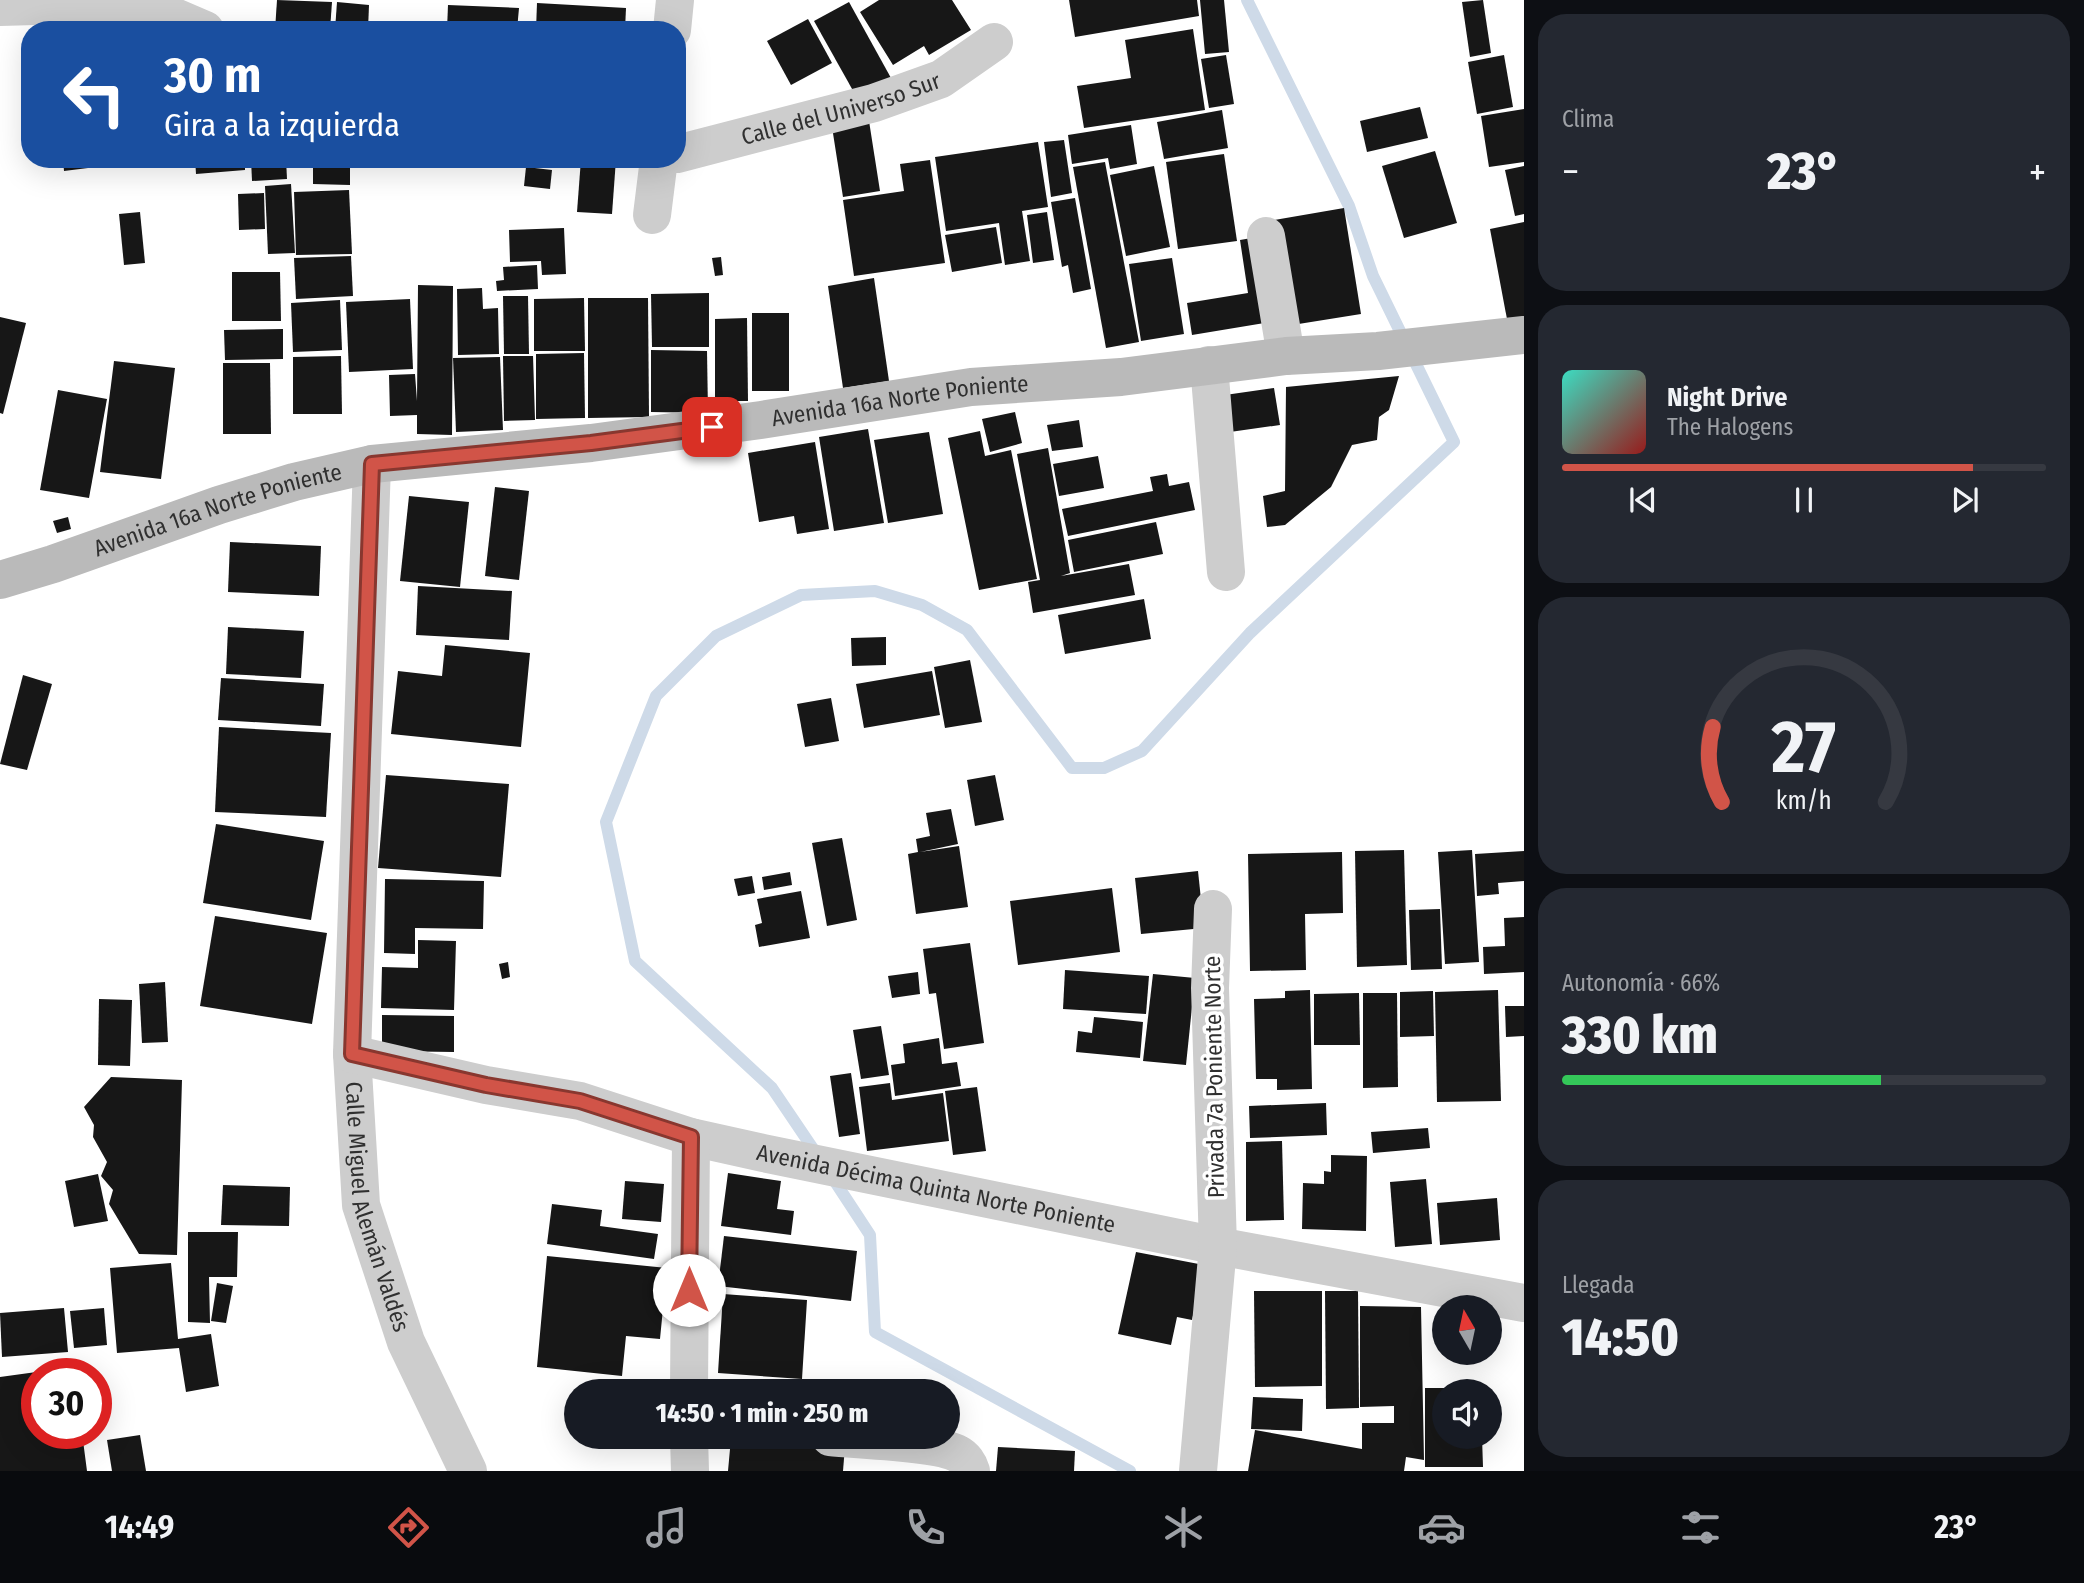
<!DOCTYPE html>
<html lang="es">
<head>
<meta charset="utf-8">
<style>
	body { margin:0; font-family:"Fira Sans Condensed",sans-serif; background:#242831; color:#f1f3f6; height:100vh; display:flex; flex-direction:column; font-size:26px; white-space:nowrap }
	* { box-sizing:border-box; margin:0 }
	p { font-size:23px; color:#9ea1a6 }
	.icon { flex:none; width:38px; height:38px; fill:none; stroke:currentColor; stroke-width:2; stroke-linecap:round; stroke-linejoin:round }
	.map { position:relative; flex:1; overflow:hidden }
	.side { display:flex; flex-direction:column; gap:14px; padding:14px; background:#0d0f14; width:560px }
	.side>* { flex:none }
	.top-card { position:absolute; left:21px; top:21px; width:665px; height:147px; border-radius:28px; box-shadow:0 7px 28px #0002; background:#1a4fa0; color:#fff; overflow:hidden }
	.needle { width:46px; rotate:351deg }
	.fabs { position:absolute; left:1432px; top:1295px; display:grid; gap:14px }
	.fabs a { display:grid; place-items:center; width:70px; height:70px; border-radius:50%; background:#171b24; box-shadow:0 7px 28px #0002; font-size:35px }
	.speed { position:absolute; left:21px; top:1358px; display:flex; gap:14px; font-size:35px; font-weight:700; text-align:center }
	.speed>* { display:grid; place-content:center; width:91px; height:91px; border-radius:50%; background:#171b24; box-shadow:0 7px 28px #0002; line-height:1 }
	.speed .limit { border:10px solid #d22; background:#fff; color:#111 }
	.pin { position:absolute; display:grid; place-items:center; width:60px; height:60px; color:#fff; margin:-30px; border-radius:14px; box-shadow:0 4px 10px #0006 }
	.me { position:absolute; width:77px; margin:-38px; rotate:0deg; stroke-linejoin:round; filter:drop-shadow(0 0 5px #0008) }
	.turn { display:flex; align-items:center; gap:24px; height:147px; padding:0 28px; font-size:32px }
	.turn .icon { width:91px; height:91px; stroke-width:2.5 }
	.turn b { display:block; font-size:49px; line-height:60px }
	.big { font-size:52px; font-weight:800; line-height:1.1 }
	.side .card { flex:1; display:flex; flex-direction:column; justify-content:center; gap:10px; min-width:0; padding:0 24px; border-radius:28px; background:#242831 }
	.side .dial { align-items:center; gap:0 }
	.dial svg { height:182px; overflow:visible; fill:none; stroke:#363941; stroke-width:7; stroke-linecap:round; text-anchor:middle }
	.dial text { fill:#f1f3f6; stroke:none }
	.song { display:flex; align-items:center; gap:21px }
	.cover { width:84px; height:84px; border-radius:10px; background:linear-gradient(135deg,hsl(170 70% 55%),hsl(0 70% 35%)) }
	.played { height:7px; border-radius:4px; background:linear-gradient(90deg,#d15448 85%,#363941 85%) }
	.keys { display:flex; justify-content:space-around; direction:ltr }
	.heat { display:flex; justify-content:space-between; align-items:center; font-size:38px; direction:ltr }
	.charge { height:10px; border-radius:5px; background:linear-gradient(90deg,#34c759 66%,#363941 0) }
	.trip { position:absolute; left:564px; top:1379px; width:396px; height:70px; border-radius:35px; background:#171b24; box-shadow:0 7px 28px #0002; font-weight:800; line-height:70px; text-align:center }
	.tab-bar { display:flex; height:112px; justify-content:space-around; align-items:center; background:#090b0e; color:#9ea1a6 }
	.tab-bar .icon { width:49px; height:49px }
	.tab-bar .active { color:#d15448 }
	.tab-bar b { font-size:32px; color:#f1f3f6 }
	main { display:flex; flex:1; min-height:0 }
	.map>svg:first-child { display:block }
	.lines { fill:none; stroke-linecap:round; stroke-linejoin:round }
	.stream { stroke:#cedae8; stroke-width:12 }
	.building { fill:#171717 }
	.street { stroke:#cdcdcd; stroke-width:38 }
	.secondary { stroke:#bababa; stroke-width:38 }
	.route-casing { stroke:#88372f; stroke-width:18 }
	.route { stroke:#d15448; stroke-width:12 }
	.labels { text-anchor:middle; stroke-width:7; stroke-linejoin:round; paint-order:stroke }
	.street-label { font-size:23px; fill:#303030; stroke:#fff }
</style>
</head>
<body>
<main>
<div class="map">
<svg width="1524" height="1471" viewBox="0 0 1524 1471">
	<rect width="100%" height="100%" fill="#fff"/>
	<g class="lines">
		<g class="stream">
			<polyline points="818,1156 772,1088 635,961 606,822 656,696 716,636 801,595 875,591 922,605 967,630 1072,768 1104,768 1142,751 1250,633 1454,442 1373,276 1349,206 1247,0"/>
			<polyline points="830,1174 870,1235 875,1332 1130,1471"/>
		</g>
	</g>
	<g class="building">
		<polygon points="277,0 332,2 330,30 275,30"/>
		<polygon points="879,0 952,0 971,30 929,55 924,46 893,65 860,12"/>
		<polygon points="1069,0 1197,0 1199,16 1075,37"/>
		<polygon points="1200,0 1224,0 1229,52 1205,54"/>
		<polygon points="1483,0 1491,53 1470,57 1462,2"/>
		<polygon points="337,2 369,5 368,30 335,30"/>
		<polygon points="849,2 891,78 856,96 814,21"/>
		<polygon points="537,3 626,8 625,30 536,30"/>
		<polygon points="448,5 519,8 517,30 447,30"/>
		<polygon points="808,19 832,63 791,85 767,41"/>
		<polygon points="1193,29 1205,110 1084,128 1077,86 1131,78 1125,40"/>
		<polygon points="1226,55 1234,104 1209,108 1201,59"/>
		<polygon points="1504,55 1513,107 1477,114 1468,62"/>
		<polygon points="1420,107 1428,138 1367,152 1360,121"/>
		<polygon points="1524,109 1524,162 1489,167 1481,116"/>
		<polygon points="1222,110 1228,148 1164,159 1157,122"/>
		<polygon points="869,121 880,191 843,197 832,127"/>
		<polygon points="1131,125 1137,164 1110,169 1108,158 1072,164 1068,135"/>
		<polygon points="1064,140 1072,193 1051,197 1044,142"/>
		<polygon points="1038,142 1048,207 1022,211 1030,261 1005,265 999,223 946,231 935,157"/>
		<polygon points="1435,151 1457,223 1404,238 1382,166"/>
		<polygon points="1224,154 1237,241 1178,249 1166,162"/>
		<polygon points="63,159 87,159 88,168 64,171"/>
		<polygon points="195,159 245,159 245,170 196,174"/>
		<polygon points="251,159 286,159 287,179 252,181"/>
		<polygon points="313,159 350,159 350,185 313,184"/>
		<polygon points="581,159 616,159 612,214 577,212"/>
		<polygon points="930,160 945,263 854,276 843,200 904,191 900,164"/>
		<polygon points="1105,162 1139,342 1106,348 1073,167"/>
		<polygon points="1154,166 1170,247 1126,256 1110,175"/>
		<polygon points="1524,166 1524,214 1515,216 1505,170"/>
		<polygon points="526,167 552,170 550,189 524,186"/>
		<polygon points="291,184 295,253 268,254 265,186"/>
		<polygon points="349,190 352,254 296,255 294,192"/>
		<polygon points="264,193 265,229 239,230 238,194"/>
		<polygon points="1075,198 1091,289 1073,293 1068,265 1062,267 1051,202"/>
		<polygon points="1344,208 1361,314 1286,326 1269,221"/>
		<polygon points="140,212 145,263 124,265 119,214"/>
		<polygon points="1047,212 1054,260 1033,263 1027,215"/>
		<polygon points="1524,222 1524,332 1510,335 1490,229"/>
		<polygon points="996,227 1002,263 952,272 945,235"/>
		<polygon points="564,228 566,274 542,275 541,261 510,262 509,230"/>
		<polygon points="1263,236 1277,321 1192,335 1187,303 1248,293 1240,240"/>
		<polygon points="351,256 353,296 296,299 294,258"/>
		<polygon points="721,257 723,275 715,276 712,258"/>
		<polygon points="1172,258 1184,334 1141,341 1129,264"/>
		<polygon points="537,265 538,289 497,291 496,281 504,280 503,267"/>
		<polygon points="232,272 280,272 281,321 232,321"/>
		<polygon points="874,278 889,381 843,388 828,286"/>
		<polygon points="418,285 453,286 452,435 417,434 417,415 390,416 389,375 415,374 417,401"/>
		<polygon points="482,288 483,309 498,308 499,354 458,355 457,289"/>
		<polygon points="709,293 709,347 652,347 651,294"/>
		<polygon points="503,296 528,296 529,354 504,354"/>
		<polygon points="584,298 585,351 534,351 534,299"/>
		<polygon points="588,298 648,298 649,417 588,418"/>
		<polygon points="410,299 413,369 349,372 346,302"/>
		<polygon points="340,300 342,350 293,352 291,303"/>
		<rect x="752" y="313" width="37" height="78"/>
		<polygon points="0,317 26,323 3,414 0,413"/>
		<polygon points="747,318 748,401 715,401 715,319"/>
		<polygon points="283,329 283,359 225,360 224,330"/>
		<polygon points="651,350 707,351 708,413 651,412"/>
		<polygon points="584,353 585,418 536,419 536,354"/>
		<polygon points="341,356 342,414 293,414 293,357"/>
		<polygon points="503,356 533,356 535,420 504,421"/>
		<polygon points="500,357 503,430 456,432 453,358"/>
		<polygon points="114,361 175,368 161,479 100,472"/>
		<polygon points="223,363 270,363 271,434 223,434"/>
		<polygon points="1399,376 1389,410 1379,417 1377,440 1352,445 1331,487 1285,525 1267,527 1263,496 1285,491 1286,387"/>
		<polygon points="1274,388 1280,425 1230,432 1225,395"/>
		<polygon points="58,390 107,399 89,498 40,490"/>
		<polygon points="1015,412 1022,443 990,452 982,419"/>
		<polygon points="1079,420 1083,447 1052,451 1047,425"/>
		<polygon points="868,429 884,523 834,531 819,437"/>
		<polygon points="980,431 985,456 1011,450 1037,579 979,590 948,438"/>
		<polygon points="929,432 943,514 888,523 874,440"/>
		<polygon points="815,442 829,529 797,534 794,516 759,522 748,453"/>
		<polygon points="1048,448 1070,573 1061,576 1129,564 1135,595 1033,613 1028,582 1040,580 1017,454"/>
		<polygon points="1098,456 1104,488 1059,496 1053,464"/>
		<polygon points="1167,474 1169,486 1189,482 1195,510 1068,536 1062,509 1153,491 1150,477"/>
		<polygon points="495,487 529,491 519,580 485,576"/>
		<polygon points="409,496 469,502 460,587 400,581"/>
		<polygon points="68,517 71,529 57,533 53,521"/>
		<polygon points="1156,522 1163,554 1074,572 1068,540"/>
		<polygon points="230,542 321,546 319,596 228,592"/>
		<polygon points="418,586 512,591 509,640 416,635"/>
		<polygon points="1144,599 1151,639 1065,654 1058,615"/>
		<polygon points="228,627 304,631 301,678 226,674"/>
		<polygon points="886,637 886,665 852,666 851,638"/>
		<polygon points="445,645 530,653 521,747 391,734 398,671 442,676"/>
		<polygon points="970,660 982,722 945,728 934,667"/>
		<polygon points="932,671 940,715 864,728 856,684"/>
		<polygon points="23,675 52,684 27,770 0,764"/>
		<polygon points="221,678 324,684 321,726 218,720"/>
		<polygon points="831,698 839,741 805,747 797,704"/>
		<polygon points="219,727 331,733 326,817 215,812"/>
		<polygon points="386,775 509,784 501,877 378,868"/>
		<polygon points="995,775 1004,820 975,826 967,780"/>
		<polygon points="951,809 958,844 920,852 959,846 968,907 916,914 908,854 918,852 916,839 930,836 926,813"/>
		<polygon points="216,824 324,841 311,920 203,903"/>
		<polygon points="842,838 857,920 827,926 812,843"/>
		<polygon points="1404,850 1407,965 1357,967 1355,851"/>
		<polygon points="1472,850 1479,962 1445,964 1438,852"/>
		<polygon points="1524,851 1524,881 1498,883 1499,894 1477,896 1475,854"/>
		<polygon points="1342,852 1343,913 1305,914 1306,970 1250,971 1248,854"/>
		<polygon points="1198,871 1204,928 1141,934 1135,878"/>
		<polygon points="790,872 792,885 764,890 762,877"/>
		<polygon points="752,876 755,893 738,896 734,879"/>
		<polygon points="385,879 484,881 483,929 415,928 415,954 384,953"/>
		<polygon points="1112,888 1120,952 1018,965 1010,901"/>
		<polygon points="801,891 810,938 759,947 755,925 762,923 757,899"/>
		<polygon points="1440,909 1442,969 1411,970 1409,910"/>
		<polygon points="215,916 327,933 312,1024 200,1006"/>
		<polygon points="1524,917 1524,972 1484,974 1483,947 1505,946 1504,918"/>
		<polygon points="418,940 456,941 454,1010 381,1008 382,967 418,968"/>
		<polygon points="970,943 984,1043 944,1049 936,993 929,994 923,949"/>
		<polygon points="508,962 510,977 502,979 499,964"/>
		<polygon points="1065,970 1149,976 1146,1014 1063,1009"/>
		<polygon points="918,972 920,994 892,998 888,976"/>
		<polygon points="1153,974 1195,978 1186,1065 1143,1061"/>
		<polygon points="165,982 168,1042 142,1043 139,984"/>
		<polygon points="1310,990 1312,1089 1277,1090 1277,1079 1256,1079 1254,999 1285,998 1285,991"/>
		<polygon points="1498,990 1501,1101 1437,1102 1435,992"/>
		<polygon points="1433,991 1434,1036 1400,1037 1400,992"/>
		<polygon points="1359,993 1360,1045 1314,1045 1314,994"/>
		<polygon points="1363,993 1397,993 1398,1087 1363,1088"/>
		<polygon points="99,999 132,1000 130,1066 98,1065"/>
		<polygon points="1505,1006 1524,1006 1524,1036 1506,1037"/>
		<polygon points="382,1015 454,1016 454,1052 382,1051"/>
		<polygon points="1094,1017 1143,1022 1140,1058 1076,1052 1078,1031 1092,1033"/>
		<polygon points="881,1026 889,1075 861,1079 853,1030"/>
		<polygon points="939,1038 942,1064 957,1062 961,1086 895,1096 891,1065 905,1063 903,1044"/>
		<polygon points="851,1073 860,1134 839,1137 830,1076"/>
		<polygon points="111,1077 182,1080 177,1255 139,1254 109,1204 113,1190 101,1176 107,1162 93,1137 94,1125 84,1107"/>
		<polygon points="890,1083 892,1100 943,1093 949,1141 867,1151 859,1087"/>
		<polygon points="977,1087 986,1151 953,1155 945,1091"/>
		<polygon points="1326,1103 1327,1135 1250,1138 1249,1106"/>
		<polygon points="1428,1128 1430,1148 1373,1153 1371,1132"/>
		<polygon points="1282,1141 1284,1220 1246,1221 1246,1142"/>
		<polygon points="1331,1155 1367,1156 1366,1231 1302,1229 1303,1183 1324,1184 1324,1171 1331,1172"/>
		<polygon points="728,1173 781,1181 777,1209 794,1211 791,1235 721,1226"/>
		<polygon points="98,1174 108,1221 74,1227 65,1181"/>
		<polygon points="1426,1179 1432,1244 1395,1247 1390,1182"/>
		<polygon points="625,1181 664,1184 661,1222 622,1219"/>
		<polygon points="223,1185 290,1187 289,1226 221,1225"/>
		<polygon points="1497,1198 1500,1240 1440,1245 1437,1203"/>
		<polygon points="552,1204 602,1210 600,1226 658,1234 654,1259 547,1244"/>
		<polygon points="188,1232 238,1232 237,1277 209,1277 210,1323 188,1322"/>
		<polygon points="724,1236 857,1251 851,1301 718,1286"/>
		<polygon points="1136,1252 1204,1265 1192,1320 1177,1317 1171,1345 1118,1334"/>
		<polygon points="547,1256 667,1268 660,1339 626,1336 622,1376 537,1367"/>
		<polygon points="171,1263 178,1339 211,1334 219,1386 186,1392 179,1348 117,1353 110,1268"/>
		<polygon points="217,1283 233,1286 226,1323 211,1321"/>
		<polygon points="1254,1291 1322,1291 1322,1386 1255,1387"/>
		<polygon points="1325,1291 1358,1291 1359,1408 1326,1409"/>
		<polygon points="723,1294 807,1300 802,1379 718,1373"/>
		<polygon points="1360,1306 1421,1307 1424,1460 1406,1457 1404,1471 1248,1471 1255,1430 1362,1449 1362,1423 1394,1423 1394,1406 1360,1407"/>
		<polygon points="64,1308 68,1352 2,1357 0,1313"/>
		<polygon points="104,1308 107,1345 74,1348 70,1311"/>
		<polygon points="51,1370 52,1374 37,1374 37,1433 82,1433 87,1471 0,1471 0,1377"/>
		<polygon points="718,1380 821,1389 821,1391 717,1391"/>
		<polygon points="1425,1388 1459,1388 1459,1391 1444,1391 1444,1437 1482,1437 1483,1467 1425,1467"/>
		<polygon points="1253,1397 1303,1399 1302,1431 1251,1429"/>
		<polygon points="140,1435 146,1471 112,1471 107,1440"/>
		<polygon points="731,1438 845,1446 843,1471 728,1471"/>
		<polygon points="998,1447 1075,1451 1074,1471 996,1471"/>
	</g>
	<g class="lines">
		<g class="street">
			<polyline points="0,7 106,4 161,11 205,30"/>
			<polyline points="672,30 675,0"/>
			<path id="s1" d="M677,154L874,103L941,79L994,42"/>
			<polyline points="652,215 659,159"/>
			<polyline points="1266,236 1286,356"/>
			<polyline points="1209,365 1226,572"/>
			<path id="s2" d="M372,464L352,1054L361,1205L406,1342L468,1471"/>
			<path id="s3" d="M352,1054L486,1085L580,1101L691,1137L763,1153L1218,1246L1524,1303"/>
			<polyline points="689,1391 691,1137"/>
			<polyline points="689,1437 690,1471"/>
			<path d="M830,1437C857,1440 938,1442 958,1454C964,1457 969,1464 971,1471"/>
			<polyline points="1198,1471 1218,1246 1210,988 1213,909"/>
		</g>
		<path class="secondary" id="s4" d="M0,580L53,564L219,505L294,482L372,464L591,443L761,420L971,387L1121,377L1286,356L1378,351L1524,335"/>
	</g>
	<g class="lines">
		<g class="route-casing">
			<polyline id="route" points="689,1290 691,1137 580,1101 486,1085 352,1054 372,464 591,443 712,427"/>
		</g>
		<use href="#route" class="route"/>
	</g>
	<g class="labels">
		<g class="street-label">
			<text dy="8" stroke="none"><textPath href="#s1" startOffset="170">Calle del Universo Sur</textPath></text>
			<text dy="8" stroke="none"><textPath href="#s4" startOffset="922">Avenida 16a Norte Poniente</textPath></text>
			<text dy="8" stroke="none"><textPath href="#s4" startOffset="229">Avenida 16a Norte Poniente</textPath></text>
			<text transform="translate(1214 1077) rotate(-91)" y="8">Privada 7a Poniente Norte</text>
			<text dy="8" stroke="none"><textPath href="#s3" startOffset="600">Avenida Décima Quinta Norte Poniente</textPath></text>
			<text dy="8" stroke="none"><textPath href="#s2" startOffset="746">Calle Miguel Alemán Valdés</textPath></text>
		</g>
	</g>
</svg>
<div class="fabs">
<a><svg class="needle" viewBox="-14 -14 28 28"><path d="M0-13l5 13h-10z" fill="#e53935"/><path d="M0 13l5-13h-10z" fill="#9ea1a6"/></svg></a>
<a><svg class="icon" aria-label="sound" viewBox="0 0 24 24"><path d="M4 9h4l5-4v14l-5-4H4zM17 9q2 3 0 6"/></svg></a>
</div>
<div class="speed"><div class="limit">30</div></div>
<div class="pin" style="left:712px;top:427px;background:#d93025"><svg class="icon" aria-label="arrive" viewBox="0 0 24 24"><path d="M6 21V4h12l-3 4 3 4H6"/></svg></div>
<svg class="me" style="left:689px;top:1290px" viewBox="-20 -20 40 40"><circle r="19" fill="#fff"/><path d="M0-13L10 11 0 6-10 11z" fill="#d15448"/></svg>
<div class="trip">14:50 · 1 min · 250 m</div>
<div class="top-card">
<div class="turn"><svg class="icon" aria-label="left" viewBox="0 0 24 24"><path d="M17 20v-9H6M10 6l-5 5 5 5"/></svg><div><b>30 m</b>Gira a la izquierda</div></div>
</div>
</div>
<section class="side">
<div class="card"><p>Clima</p>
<div class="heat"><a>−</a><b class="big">23°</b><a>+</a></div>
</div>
<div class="card">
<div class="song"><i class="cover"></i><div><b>Night Drive</b><p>The Halogens</p></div></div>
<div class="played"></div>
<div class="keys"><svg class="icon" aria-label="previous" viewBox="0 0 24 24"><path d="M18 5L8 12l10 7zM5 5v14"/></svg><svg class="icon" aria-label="pause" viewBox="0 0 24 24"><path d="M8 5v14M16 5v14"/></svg><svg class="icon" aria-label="next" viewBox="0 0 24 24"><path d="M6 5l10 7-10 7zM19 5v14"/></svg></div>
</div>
<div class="card dial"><svg viewBox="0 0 100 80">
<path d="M14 69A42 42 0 1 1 86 69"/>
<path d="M14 69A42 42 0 0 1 10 36" stroke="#d15448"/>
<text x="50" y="56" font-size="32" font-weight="700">27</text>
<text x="50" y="72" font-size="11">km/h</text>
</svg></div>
<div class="card"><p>Autonomía · 66%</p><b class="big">330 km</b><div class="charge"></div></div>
<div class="card"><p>Llegada</p><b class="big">14:50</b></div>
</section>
</main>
<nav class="tab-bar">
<b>14:49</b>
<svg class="icon active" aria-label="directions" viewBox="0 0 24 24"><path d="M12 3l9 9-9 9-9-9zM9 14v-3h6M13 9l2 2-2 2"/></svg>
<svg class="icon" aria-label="music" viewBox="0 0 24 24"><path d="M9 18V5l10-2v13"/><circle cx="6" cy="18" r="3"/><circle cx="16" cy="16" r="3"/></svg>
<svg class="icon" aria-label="phone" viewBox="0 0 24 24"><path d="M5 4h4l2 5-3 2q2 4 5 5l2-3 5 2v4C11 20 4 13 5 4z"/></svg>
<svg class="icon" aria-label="climate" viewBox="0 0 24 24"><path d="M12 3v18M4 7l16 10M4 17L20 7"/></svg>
<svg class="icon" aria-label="car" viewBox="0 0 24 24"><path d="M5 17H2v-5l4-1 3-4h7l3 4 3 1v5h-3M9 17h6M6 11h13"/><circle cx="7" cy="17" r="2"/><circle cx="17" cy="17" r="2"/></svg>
<svg class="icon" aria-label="filters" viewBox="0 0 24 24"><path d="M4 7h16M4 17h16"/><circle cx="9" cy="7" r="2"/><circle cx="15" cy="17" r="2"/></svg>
<b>23°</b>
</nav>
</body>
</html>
